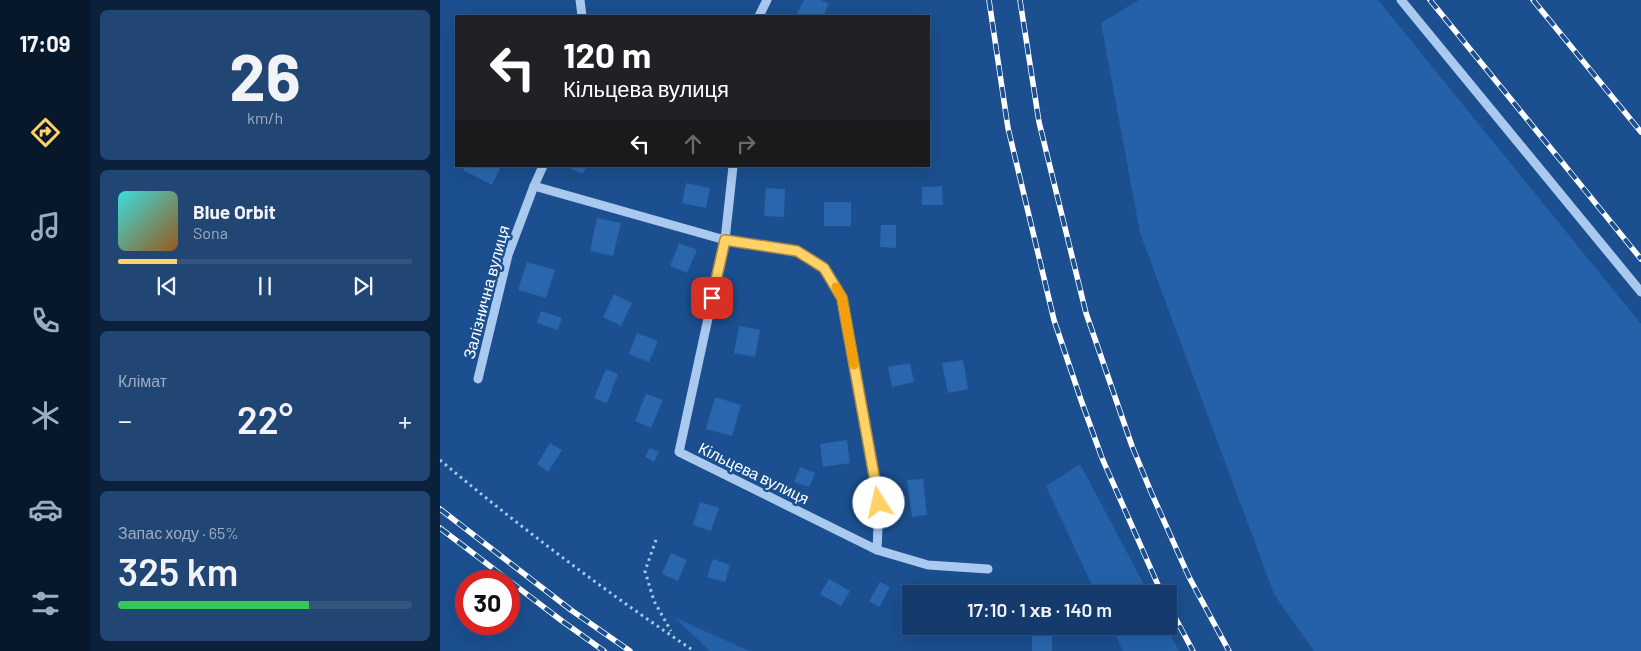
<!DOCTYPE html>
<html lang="uk">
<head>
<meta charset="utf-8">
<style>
	body { margin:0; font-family:Barlow,sans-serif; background:#214673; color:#f1f3f6; height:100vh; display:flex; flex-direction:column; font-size:19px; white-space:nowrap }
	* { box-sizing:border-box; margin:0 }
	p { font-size:16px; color:#9dadc1 }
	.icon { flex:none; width:28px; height:28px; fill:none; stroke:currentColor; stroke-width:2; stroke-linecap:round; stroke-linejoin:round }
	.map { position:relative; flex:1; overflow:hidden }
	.side { display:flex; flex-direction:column; gap:10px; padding:10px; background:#0b203b; width:350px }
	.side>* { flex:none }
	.guide { position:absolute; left:15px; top:15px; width:475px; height:152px; border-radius:0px; box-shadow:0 5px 20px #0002,0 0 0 1px #33557e; background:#202124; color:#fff; overflow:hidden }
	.speed { position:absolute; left:15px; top:570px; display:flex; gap:10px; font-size:25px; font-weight:700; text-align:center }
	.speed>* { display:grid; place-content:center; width:65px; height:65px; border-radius:50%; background:#143b6b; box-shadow:0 5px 20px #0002,0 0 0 1px #33557e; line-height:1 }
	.speed .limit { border:8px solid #d22; background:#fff; color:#111 }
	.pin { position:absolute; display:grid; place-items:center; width:42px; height:42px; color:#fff; margin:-21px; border-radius:10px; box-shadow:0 2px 8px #0006 }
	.me { position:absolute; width:55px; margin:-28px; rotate:350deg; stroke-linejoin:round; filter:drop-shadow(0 0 4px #0008) }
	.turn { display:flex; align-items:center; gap:18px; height:105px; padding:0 25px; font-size:22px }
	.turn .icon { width:65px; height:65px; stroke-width:2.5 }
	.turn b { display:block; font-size:35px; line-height:42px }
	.lanes { display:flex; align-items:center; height:48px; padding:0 25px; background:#0003; justify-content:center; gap:25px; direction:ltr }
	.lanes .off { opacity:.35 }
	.big { font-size:38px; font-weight:600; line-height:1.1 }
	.side .widget { flex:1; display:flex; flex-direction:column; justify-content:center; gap:8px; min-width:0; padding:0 18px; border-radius:8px; background:#214673 }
	.side .dial { align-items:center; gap:0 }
	.dial b { font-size:65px; line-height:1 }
	.song { display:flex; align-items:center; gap:15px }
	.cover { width:60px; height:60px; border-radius:8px; background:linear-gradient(135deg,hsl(180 70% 55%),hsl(30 70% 35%)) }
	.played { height:5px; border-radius:2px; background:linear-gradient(90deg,#ffd166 20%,#33557e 20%) }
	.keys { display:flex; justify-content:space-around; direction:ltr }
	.heat { display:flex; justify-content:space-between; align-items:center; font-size:28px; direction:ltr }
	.charge { height:8px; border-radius:4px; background:linear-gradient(90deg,#34c759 65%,#33557e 0) }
	.trip { position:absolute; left:462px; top:585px; width:275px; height:50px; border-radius:0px; background:#143b6b; box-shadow:0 5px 20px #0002,0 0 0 1px #33557e; font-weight:600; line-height:50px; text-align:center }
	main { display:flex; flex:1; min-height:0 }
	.tabs { display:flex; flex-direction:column; width:90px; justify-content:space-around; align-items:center; background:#08182b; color:#9dadc1 }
	.tabs .icon { width:35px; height:35px }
	.tabs .selected { color:#ffd166 }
	.tabs b { font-size:22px; color:#f1f3f6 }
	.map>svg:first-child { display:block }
	.green { fill:#2461a8 }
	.building { fill:#2a66ad }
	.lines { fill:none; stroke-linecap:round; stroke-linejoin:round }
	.path { stroke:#a9c9ee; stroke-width:3; stroke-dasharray:2.5 4; stroke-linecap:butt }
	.minor { stroke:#a9c9ee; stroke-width:9 }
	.rail-casing { stroke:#fff; stroke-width:5.5 }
	.rail { stroke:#1b4f8f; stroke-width:4; stroke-dasharray:11; stroke-linecap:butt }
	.route-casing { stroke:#a68842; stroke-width:12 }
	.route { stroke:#ffd166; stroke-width:9 }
	.slow { stroke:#f59e0b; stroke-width:9 }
	.labels { text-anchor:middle; stroke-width:5; stroke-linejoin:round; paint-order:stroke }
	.street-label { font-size:16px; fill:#fff; stroke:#1b4f8f }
</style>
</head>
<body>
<main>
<nav class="tabs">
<b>17:09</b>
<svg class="icon selected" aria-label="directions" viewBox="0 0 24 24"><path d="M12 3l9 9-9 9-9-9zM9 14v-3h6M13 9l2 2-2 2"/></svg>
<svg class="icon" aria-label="music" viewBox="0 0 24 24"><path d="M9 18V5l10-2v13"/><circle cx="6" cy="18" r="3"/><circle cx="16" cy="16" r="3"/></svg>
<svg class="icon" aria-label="phone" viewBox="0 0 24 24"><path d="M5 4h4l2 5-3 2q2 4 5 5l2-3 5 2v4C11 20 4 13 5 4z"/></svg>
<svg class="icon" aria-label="climate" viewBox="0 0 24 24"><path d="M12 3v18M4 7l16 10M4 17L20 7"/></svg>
<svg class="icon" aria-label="car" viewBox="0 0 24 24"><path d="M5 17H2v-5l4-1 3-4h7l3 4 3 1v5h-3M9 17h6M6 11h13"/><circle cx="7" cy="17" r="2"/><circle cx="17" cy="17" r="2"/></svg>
<svg class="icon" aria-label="filters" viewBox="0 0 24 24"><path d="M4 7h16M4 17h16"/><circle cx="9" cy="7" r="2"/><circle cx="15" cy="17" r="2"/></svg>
</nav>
<section class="side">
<div class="widget dial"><b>26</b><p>km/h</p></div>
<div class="widget">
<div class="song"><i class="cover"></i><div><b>Blue Orbit</b><p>Sona</p></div></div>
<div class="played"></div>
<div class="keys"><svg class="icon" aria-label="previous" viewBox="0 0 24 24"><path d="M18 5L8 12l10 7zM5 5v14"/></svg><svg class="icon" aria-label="pause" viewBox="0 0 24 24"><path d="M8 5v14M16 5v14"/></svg><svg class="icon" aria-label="next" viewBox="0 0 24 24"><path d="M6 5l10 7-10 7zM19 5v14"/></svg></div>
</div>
<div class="widget"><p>Клімат</p>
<div class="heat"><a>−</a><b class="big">22°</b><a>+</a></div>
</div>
<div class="widget"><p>Запас ходу · 65%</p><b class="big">325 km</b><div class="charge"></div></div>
</section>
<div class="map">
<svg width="1201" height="651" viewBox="0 0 1201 651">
	<rect width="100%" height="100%" fill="#1b4f8f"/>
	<g class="green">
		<polygon points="699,0 938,0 1201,324 1201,651 874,651 834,594 700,233 661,23"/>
		<polygon points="640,464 709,594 656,594 606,486"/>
		<polygon points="235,618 236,618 309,651 270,651"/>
		<polygon points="671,626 726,626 739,651 683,651"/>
	</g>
	<g class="building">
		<polygon points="364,0 381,0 389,4 383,16 356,16"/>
		<polygon points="25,166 61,166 52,185 23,170"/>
		<polygon points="125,166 146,166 143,174"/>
		<polygon points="246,183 270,188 266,208 242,203"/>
		<polygon points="502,186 503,205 482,205 482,187"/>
		<polygon points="326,188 345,189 344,217 324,216"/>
		<rect x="384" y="202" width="27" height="24"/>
		<polygon points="157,218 181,223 173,256 150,251"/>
		<polygon points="441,225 456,225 456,248 440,247"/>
		<polygon points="239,243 257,250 247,273 230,266"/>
		<polygon points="87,262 115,270 106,298 78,290"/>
		<polygon points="174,294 192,303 181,326 163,317"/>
		<polygon points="101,311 122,318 118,330 97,323"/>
		<polygon points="299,326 320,330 315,357 294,353"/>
		<polygon points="197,333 218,341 209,362 189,354"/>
		<polygon points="523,360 528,389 508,393 502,363"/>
		<polygon points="470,363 474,382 452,387 448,367"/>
		<polygon points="166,369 178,374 167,403 154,398"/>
		<polygon points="206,394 223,400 211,428 195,421"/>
		<polygon points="275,397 301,405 292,436 266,429"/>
		<polygon points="407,440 410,463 383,467 380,444"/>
		<polygon points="110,443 122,450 108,472 97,464"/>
		<polygon points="210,448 219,452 214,462 205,457"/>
		<polygon points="360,467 375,473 369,487 354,482"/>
		<polygon points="483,479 487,515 472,517 467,480"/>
		<polygon points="260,502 279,508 271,531 253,525"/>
		<polygon points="231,553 247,560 238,581 222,574"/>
		<polygon points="273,559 290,565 285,582 267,577"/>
		<polygon points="389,579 410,591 401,606 380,594"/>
		<polygon points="440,582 450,587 439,607 429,601"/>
		<polygon points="606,588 606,594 590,594 589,590"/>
		<polygon points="532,626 554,626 554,628 533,631"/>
		<rect x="592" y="635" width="20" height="16"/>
	</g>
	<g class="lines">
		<g class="path">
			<path d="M0,460C81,528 166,592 254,651"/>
			<polyline points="216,540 205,571 214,601 231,631"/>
		</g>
		<g class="minor">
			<polyline points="140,0 142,16"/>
			<polyline points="961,0 1201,292"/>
			<polyline points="319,16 327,0"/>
			<polyline points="293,166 285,240 239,452 437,550 488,565 548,569"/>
			<polyline points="94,186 285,240 357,251 383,268 402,298 439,503 437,550"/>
			<polyline points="38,379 68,255 94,186 103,166"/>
		</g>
		<g class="rail-casing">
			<g id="rail">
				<polyline points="549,0 568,128 614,320 641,400 662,458 722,594"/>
				<polyline points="580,0 599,122 646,313 692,446 711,492 749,577 789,651"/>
				<polyline points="990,0 1201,259"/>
				<polyline points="1093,0 1201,132"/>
				<polyline points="0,509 131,610 190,651"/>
				<polyline points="0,528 122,621 164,651"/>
				<polyline points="729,606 753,651"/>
			</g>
		</g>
		<use href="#rail" class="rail"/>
	</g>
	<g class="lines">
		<g class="route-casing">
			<polyline id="route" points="272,298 285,240 357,251 384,268 402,298 439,503"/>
		</g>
		<use href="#route" class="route"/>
		<polyline class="slow" points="396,287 402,298 414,365"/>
	</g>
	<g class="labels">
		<g class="street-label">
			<text transform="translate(46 292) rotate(-75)" y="6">Залізнична вулиця</text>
			<text transform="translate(314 473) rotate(26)" y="6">Кільцева вулиця</text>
		</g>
	</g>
</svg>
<div class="speed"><div class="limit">30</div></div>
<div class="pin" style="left:272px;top:298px;background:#d93025"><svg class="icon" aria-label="arrive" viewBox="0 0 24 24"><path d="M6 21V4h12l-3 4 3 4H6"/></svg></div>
<svg class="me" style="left:439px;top:503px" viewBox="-20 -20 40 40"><circle r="19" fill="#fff"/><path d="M0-13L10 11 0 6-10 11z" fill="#ffd166"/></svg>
<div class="trip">17:10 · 1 хв · 140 m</div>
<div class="guide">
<div class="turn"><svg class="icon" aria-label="left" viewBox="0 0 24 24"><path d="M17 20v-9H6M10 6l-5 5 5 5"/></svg><div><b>120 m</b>Кільцева вулиця</div></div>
<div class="lanes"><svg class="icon" aria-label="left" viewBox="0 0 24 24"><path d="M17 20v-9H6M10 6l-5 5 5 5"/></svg><svg class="icon off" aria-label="ahead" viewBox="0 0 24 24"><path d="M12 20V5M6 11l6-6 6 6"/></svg><svg class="icon off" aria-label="right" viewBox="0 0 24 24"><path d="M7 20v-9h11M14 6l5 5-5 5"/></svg></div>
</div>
</div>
</main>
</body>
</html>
